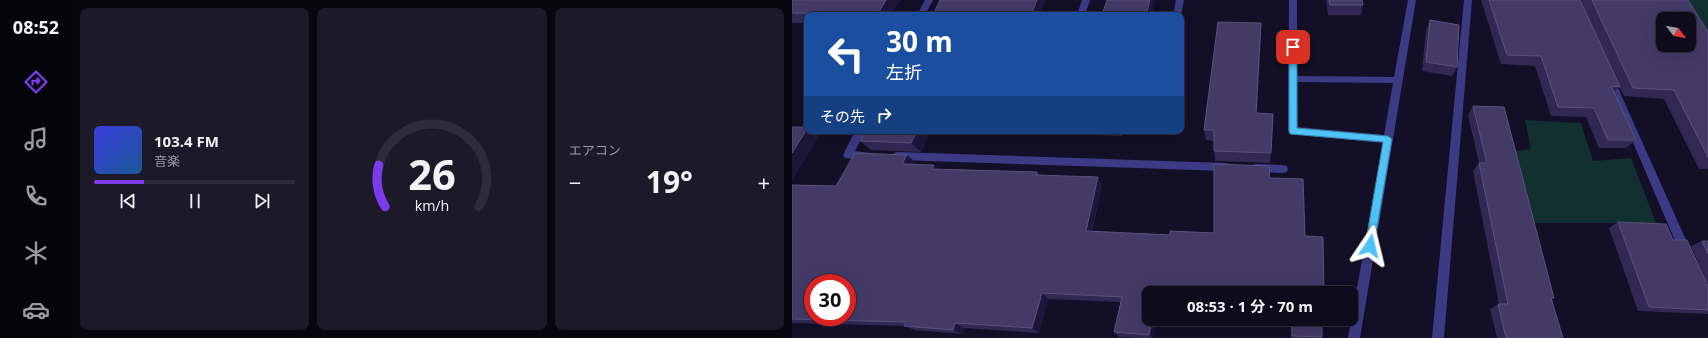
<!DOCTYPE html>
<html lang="ja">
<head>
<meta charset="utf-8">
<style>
	body { margin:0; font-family:"Open Sans","Noto Sans JP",sans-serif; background:#1c1929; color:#f1f3f6; height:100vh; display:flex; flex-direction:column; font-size:15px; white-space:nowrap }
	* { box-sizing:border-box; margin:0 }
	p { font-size:13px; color:#9b9ba3 }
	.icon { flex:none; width:22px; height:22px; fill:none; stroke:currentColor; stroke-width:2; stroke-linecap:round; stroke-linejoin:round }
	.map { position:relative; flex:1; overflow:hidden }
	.panel { display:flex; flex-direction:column; gap:8px; padding:8px; background:#08060f; width:720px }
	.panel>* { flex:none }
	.top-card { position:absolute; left:12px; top:12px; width:380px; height:122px; border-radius:8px; box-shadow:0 4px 16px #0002,0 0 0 1px #2e2b3b; background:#1a4fa0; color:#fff; overflow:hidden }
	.needle { width:26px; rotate:121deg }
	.tools { position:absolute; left:864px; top:12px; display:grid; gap:8px }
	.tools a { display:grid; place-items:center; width:40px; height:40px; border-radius:8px; background:#0e0b1c; box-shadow:0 4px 16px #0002,0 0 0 1px #2e2b3b; font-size:20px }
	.speed { position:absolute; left:12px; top:274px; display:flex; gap:8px; font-size:20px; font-weight:700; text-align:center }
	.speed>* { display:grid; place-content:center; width:52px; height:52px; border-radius:50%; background:#0e0b1c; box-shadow:0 4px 16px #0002,0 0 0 1px #2e2b3b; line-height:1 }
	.speed .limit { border:6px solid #d22; background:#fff; color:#111 }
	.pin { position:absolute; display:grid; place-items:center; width:34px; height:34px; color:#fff; margin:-17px; border-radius:8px; box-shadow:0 2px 6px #0006 }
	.me { position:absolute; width:44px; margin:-22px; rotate:10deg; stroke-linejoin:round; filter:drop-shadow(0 0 3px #0008) }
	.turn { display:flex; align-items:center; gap:14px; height:84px; padding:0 16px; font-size:18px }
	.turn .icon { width:52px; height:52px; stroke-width:2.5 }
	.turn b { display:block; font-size:28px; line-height:34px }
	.then { display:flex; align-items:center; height:38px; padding:0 16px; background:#0003; gap:8px; font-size:15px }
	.big { font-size:30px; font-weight:700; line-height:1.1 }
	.panel .card { flex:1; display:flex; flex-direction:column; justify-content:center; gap:6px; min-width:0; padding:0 14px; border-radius:8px; background:#1c1929 }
	.panel .dial { align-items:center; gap:0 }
	.dial svg { height:104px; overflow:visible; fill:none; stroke:#2e2b3b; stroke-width:7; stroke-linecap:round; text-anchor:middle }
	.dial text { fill:#f1f3f6; stroke:none }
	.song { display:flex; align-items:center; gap:12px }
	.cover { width:48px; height:48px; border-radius:6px; background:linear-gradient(135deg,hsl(240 70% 55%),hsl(210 70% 35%)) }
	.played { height:4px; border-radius:2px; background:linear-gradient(90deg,#7c3aed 25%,#2e2b3b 25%) }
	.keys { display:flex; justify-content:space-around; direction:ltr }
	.heat { display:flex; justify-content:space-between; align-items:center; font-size:22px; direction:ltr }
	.panel .tiles { flex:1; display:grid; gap:8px; grid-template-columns:repeat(3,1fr) }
	.trip { position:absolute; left:350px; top:286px; width:216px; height:40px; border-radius:8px; background:#0e0b1c; box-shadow:0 4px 16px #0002,0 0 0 1px #2e2b3b; font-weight:700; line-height:40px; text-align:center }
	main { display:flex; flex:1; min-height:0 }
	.tabs { display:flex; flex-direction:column; width:72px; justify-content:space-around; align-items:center; background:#06040b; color:#9b9ba3 }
	.tabs .icon { width:28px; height:28px }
	.tabs .active { color:#7c3aed }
	.tabs b { font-size:18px; color:#f1f3f6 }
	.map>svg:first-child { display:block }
	.green { fill:#12302f }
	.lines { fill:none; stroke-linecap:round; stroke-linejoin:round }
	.minor { fill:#3d3a85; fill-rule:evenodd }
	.wall { fill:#312854 }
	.shaded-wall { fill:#1d163a }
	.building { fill:#433a66; stroke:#5a527e; fill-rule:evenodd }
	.route { fill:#4fc3f7; stroke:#337fa1 }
</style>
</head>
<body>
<main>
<nav class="tabs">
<b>08:52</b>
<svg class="icon active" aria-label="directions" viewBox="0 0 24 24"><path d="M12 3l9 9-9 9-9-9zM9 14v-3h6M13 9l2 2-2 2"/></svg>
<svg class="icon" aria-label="music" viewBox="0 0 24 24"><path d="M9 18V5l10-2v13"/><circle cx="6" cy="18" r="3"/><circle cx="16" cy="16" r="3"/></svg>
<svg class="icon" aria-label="phone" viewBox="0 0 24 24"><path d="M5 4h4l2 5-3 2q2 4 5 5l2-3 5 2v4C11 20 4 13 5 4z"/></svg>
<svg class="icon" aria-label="climate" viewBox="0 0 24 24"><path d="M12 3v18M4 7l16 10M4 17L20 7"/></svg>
<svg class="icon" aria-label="car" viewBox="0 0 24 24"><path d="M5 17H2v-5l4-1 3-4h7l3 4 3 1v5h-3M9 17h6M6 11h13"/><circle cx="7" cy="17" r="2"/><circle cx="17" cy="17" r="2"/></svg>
</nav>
<section class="panel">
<div class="tiles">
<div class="card">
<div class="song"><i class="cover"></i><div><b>103.4 FM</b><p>音楽</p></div></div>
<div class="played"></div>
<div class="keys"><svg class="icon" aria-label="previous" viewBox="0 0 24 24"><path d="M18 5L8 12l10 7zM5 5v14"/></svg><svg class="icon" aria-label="pause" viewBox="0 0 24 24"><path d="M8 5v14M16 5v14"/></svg><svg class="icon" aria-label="next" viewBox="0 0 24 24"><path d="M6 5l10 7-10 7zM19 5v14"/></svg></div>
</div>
<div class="card dial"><svg viewBox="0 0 100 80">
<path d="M14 69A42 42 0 1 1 86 69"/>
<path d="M14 69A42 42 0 0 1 9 37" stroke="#7c3aed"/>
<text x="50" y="56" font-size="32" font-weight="700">26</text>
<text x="50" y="72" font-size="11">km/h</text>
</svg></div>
<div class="card"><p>エアコン</p>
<div class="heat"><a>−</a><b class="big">19°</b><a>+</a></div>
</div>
</div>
</section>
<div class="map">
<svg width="916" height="338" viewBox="0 0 916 338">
	<rect width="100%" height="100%" fill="#130f26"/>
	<g class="green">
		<polygon points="889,0 916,0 916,47"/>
		<polygon points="733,120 789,123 801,161 839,158 864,223 739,223 723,151 739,149"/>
	</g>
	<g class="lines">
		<g class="minor">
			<polygon points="133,0 141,0 133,15 125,15"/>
			<polygon points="290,0 298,0 293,15 285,15"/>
			<polygon points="384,0 392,0 389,15 381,15"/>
			<path d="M497,0H505V76L602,77L616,0H624L568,338H556L591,143L498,134L496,131ZM505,82L601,83L592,135L506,127Z"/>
			<polygon points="672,0 680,0 652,338 640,338"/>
			<polygon points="818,76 822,79 898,249 900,253 898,257 894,258 890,257 814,79"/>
			<polygon points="63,131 73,131 63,151 78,153 80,156 78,159 75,160 53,158 51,155"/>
			<polygon points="105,152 434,163 438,164 439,167 438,170 434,171 105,160 102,159 100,156 102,153"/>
			<polygon points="464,164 491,165 495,166 496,169 495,172 491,173 464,172 460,171 459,168 460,165"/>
		</g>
	</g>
	<g class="wall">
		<polygon points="0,0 108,0 99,15 15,15 15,23 0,23"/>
		<polygon points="534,0 570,0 571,5 569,15 536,15"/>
		<polygon points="689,0 896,0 916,32 916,169 907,169 872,99 832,96 827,87 822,93 844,140 834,148 807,148 794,117 759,116 743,66 709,64"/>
		<polygon points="638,20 665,67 660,76 630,71 634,30"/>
		<polygon points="469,35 465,113 481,114 478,163 423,161 422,151 422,141 414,140 412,130"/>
		<polygon points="681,106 762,298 760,299 771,338 705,338 698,309 706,304 707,304 681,171 687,163 676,115"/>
		<polygon points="138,131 129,152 79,150 68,141"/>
		<polygon points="283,131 331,131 330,136 285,134"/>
		<polygon points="124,163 123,165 146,170 245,172 248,175 310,185 300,231 378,235 422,233 477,178 513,236 532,293 445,293 417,291 357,293 357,319 364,319 361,338 348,338 327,337 322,332 329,302 256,299 247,333 172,328 170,334 123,330 112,326 0,323 0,185 44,186"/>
		<polygon points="826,222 916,286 916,314 846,311 817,228"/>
		<polygon points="910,241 916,241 916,285 899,246"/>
		<rect x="499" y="319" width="31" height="19"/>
	</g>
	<g class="shaded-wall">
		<polygon points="94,0 108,0 99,15 85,15"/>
		<polygon points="245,0 254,0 248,15 239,15"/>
		<polygon points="358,0 363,0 360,15 354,15"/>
		<polygon points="469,23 469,35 464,124 464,113"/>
		<polygon points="15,129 15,131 21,131 27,136 0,181 0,153"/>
		<polygon points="125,131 138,131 129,152 119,143"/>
		<polygon points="328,131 331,131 330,136"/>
		<polygon points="115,155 124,163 119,172 110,164"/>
		<polygon points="142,165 150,173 140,169"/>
		<polygon points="306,177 310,185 298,237 294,231"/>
		<polygon points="416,286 417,291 417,293 415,293"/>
		<polygon points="250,293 256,299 247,333 240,328"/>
		<polygon points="360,319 364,319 361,338 360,338 357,335"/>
		<polygon points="163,323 172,328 170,334 161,330"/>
	</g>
	<g class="building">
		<polygon points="0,0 94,0 85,15 43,15 44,14 0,13"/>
		<polygon points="148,0 245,0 239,15 141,15"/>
		<polygon points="315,0 358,0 354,15 310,15"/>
		<polygon points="537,0 570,0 571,5 538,5"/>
		<polygon points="697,0 788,0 828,87 819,86 844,140 816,140 802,108 766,107 749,56 715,55"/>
		<path d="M800,0H896L916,32V157L882,90L841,88ZM871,19H897V45H871Z"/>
		<polygon points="638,20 667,25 665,67 634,62"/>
		<polygon points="426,22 469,23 464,113 481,114 479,153 422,151 422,130 412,130"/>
		<polygon points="681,106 712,107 762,298 759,298 771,338 714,338 706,304 716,304 687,163 695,163"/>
		<polygon points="0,127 15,127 15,129 0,153"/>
		<polygon points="73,131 125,131 119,143 68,141"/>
		<path d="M63,153L115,155L110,164L142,165L140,169L245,172L244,175L306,177L294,231L378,235V231L422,233V164L478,166L477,178L511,179L513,236L531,237L532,293H474V289L416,286L415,293H357V319H360L357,335L322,332L330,297L250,293L240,328L163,323L161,330L112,326L114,322L0,319V185L44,186ZM21,283H55V317H21Z"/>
		<polygon points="826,222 874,224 881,240 895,240 916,286 916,310 857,307"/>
		<polygon points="910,241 916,241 916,254"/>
		<polygon points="500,319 530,319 530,337 500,336"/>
	</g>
	<polygon class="route" points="501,44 505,47 505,128 596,136 600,139 582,246 581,249 578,251 574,249 573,246 591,142 498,134 497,131 497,47"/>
</svg>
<div class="tools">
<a><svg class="needle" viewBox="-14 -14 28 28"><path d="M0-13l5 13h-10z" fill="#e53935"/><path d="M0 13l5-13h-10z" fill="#9b9ba3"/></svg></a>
</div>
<div class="speed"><div class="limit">30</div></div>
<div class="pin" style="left:501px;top:47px;background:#d93025"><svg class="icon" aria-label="arrive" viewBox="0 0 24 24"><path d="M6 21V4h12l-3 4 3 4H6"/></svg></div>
<svg class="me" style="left:578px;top:246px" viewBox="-20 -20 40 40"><path d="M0-17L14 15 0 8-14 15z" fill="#4fc3f7" stroke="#fff" stroke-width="4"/></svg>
<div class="trip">08:53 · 1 分 · 70 m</div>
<div class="top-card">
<div class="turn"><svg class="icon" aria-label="left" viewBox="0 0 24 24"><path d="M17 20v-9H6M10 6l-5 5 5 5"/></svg><div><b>30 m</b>左折</div></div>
<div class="then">その先<svg class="icon" aria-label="right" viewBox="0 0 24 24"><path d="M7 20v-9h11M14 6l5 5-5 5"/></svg></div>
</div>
</div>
</main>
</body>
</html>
